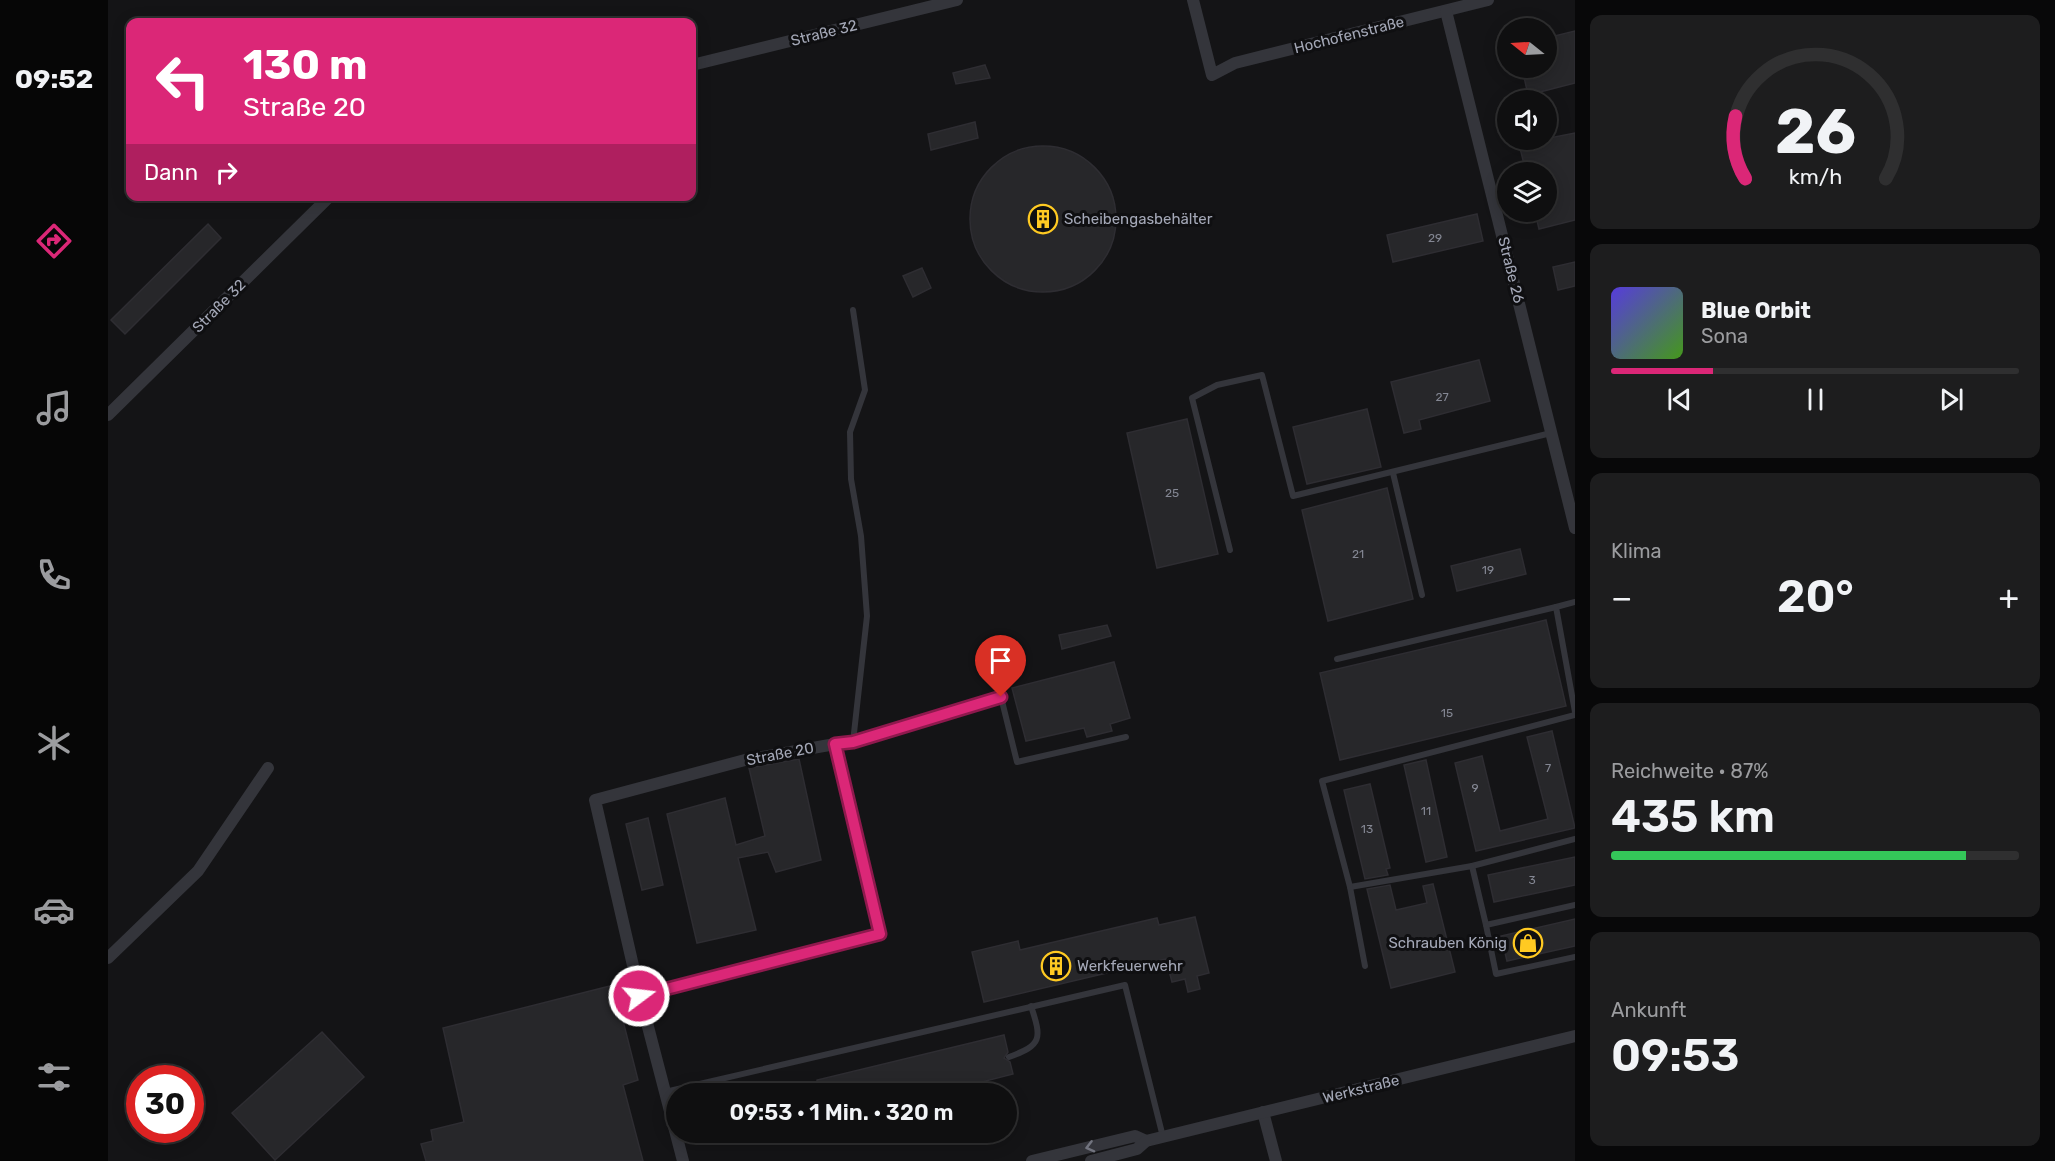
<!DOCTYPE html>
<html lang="de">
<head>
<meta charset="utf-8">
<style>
	body { margin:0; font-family:Rubik,sans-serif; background:#1d1d1e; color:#f1f3f6; height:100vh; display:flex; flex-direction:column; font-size:22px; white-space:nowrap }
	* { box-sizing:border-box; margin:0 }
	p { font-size:20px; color:#9b9c9f }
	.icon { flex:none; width:33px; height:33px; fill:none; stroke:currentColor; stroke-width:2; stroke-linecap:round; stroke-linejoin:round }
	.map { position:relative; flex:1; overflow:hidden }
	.drawer { display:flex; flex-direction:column; gap:15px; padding:15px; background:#080809; width:480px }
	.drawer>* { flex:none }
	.banner { position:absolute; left:18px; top:18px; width:570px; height:183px; border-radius:12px; box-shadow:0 3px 15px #0003,0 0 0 2px #2f2f30; background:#db2777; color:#fff; overflow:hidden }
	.needle { width:39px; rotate:288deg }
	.tools { position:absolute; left:1389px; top:18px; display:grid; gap:12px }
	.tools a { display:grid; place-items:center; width:60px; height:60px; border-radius:50%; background:#0f0f10; box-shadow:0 3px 15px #0003,0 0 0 2px #2f2f30; font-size:30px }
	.speed { position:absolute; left:18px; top:1065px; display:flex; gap:12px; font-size:30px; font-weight:700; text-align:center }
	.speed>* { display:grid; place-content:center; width:78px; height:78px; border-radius:50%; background:#0f0f10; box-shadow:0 3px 15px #0003,0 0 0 2px #2f2f30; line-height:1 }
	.speed .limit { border:9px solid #d22; background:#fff; color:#111 }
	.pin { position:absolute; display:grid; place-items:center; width:51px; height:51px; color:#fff; margin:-62px -26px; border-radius:50% 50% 50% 0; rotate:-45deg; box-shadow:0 0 6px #0007 }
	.pin .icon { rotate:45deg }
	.me { position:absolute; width:66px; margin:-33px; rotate:75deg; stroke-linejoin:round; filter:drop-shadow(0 0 4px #0008) }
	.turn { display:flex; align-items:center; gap:21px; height:126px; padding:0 18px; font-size:27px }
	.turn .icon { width:78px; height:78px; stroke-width:2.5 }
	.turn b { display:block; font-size:42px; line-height:51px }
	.then { display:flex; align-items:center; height:57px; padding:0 18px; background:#0003; gap:12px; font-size:22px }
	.big { font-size:45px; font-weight:600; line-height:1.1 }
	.drawer .tile { flex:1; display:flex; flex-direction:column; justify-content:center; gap:9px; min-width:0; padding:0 21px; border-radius:12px; background:#1d1d1e }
	.drawer .dial { align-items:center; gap:0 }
	.dial svg { height:156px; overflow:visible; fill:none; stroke:#2f2f30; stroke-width:7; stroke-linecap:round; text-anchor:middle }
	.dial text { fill:#f1f3f6; stroke:none }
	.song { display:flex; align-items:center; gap:18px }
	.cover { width:72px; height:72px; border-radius:9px; background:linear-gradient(135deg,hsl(250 70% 55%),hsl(100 70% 35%)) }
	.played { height:6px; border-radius:3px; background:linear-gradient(90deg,#db2777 25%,#2f2f30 25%) }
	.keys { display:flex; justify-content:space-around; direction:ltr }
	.heat { display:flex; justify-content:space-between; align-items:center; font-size:33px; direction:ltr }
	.charge { height:9px; border-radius:4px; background:linear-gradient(90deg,#34c759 87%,#2f2f30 0) }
	.trip { position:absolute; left:558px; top:1083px; width:351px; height:60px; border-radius:30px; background:#0f0f10; box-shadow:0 3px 15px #0003,0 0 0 2px #2f2f30; font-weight:600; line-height:60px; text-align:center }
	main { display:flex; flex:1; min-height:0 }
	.menu { display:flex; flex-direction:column; width:108px; justify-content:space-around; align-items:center; background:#060606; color:#9b9c9f }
	.menu .icon { width:42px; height:42px }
	.menu .on { color:#db2777 }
	.menu b { font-size:27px; color:#f1f3f6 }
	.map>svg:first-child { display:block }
	.building { fill:#27272a; stroke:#2e2d32; stroke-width:1.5 }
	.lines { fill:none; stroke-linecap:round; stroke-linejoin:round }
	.lane { stroke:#34353b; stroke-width:6 }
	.street { stroke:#34353b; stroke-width:12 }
	.oneway { stroke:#72747f }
	.route-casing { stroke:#8e194d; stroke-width:15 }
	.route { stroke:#db2777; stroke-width:10 }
	.labels { text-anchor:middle; stroke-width:6; stroke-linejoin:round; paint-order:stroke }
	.number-label { font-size:12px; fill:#848793 }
	.street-label { font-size:15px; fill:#a4a8b7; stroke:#0f0f11 }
	.poi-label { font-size:15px; fill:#a4a8b7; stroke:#0f0f11; text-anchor:start }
</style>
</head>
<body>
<main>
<nav class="menu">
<b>09:52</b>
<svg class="icon on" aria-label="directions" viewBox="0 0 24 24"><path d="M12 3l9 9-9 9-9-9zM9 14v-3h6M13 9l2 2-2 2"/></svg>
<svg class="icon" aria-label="music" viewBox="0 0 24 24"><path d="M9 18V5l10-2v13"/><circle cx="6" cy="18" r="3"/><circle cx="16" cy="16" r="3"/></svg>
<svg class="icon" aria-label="phone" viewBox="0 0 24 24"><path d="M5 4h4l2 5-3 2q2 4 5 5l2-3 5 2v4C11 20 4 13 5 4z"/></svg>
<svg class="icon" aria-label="climate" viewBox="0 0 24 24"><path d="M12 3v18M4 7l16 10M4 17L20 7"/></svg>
<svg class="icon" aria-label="car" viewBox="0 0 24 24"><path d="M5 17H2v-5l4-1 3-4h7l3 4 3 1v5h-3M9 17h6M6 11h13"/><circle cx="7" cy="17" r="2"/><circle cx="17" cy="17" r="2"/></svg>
<svg class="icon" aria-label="filters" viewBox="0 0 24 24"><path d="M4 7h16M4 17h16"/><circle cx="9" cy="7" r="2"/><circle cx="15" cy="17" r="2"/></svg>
</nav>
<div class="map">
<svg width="1467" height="1161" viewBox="0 0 1467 1161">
	<rect width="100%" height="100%" fill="#141416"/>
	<g class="building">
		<polygon points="1467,31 1467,83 1420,95 1414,68 1438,68 1438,38"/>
		<polygon points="877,65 882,78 848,84 845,73"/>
		<polygon points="867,122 870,138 823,150 820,134"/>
		<polygon points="1467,133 1467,220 1431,229 1427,212 1438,212 1438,172 1418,172 1411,144"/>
		<circle cx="935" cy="219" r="73"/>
		<polygon points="1369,214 1375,241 1285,262 1279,235"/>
		<polygon points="100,224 113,238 17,334 3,320"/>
		<polygon points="1467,262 1467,286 1450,290 1445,267"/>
		<polygon points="814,268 823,288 805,297 795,276"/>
		<polygon points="1371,360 1382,401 1311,420 1313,429 1296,433 1283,382"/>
		<polygon points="1259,409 1273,467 1199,484 1185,427"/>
		<polygon points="1079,419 1110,554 1049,568 1019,433"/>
		<polygon points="1279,488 1305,599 1220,621 1194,510"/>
		<polygon points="1412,549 1418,574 1349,591 1343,566"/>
		<polygon points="1438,620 1458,706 1232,760 1212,673"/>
		<polygon points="999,625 1003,636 954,649 951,635"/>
		<polygon points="1006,662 1022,718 1002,724 1004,731 979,737 976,728 918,741 904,688"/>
		<polygon points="1444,731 1467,828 1368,851 1347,763 1374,756 1392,831 1440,819 1419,737"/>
		<polygon points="691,759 713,860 668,872 660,852 630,858 648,930 589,943 559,814 617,798 628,845 657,836 641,768"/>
		<polygon points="1318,760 1339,857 1318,862 1296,765"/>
		<polygon points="1262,784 1282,868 1278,869 1280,875 1257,879 1236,790"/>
		<polygon points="540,818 555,885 534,890 518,824"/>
		<polygon points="1467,857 1467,885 1386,902 1380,875"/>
		<polygon points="1325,884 1347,972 1283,988 1259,889 1282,885 1288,910 1319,903 1315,886"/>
		<polygon points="1087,917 1101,973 1089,976 1092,989 1080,992 1077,979 1064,982 1058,959 876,1002 864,952 910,941 912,950 1049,918 1051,925"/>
		<polygon points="1467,919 1467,946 1399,961 1393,936"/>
		<polygon points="506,985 530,1080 515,1085 535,1161 318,1161 313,1144 325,1141 323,1130 356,1122 335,1028"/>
		<polygon points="214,1032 256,1077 167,1160 124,1113"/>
		<polygon points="896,1035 900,1052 896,1058 902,1062 905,1074 827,1094 709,1094 709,1080"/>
	</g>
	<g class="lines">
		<g class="lane">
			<polyline points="1285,473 1314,595"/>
			<polyline points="1122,550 1084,398 1109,385 1154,375 1185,496 1443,433"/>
			<polyline points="1467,602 1448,607 1467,712"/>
			<polyline points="1229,659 1448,607"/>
			<polyline points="745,742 759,616 753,536 743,479 742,432 757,390 745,310"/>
			<polyline points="727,744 745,742 893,697 909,762 1018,737"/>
			<polyline points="1467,839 1364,866 1378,925 1467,905"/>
			<polyline points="1242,887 1364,866"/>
			<polyline points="1378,925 1388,974 1467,957"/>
			<polyline points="1257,966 1242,887 1214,781 1467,715"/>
			<path d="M901,1057C934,1045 934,1039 923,1006"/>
			<polyline points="557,1092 1017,985 1055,1137"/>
		</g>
		<g class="street">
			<polyline points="1085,0 1104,75 1127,63 1380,0"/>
			<polyline points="1338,11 1467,528"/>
			<polyline points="584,65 849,0"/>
			<polyline points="0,415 222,196"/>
			<polyline points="0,958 90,871 160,768"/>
			<polyline points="532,996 772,934 727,744 637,760 487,800 532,996 575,1161"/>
			<polyline points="1155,1112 1168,1161"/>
			<polyline points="924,1161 1027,1136 1038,1141"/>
			<polyline points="983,1161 1029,1149 1038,1141 1467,1036"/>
		</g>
	</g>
	<defs><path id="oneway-chevron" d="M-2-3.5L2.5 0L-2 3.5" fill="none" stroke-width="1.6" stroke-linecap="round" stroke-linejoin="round" transform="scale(1.5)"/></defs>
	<use class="oneway" href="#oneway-chevron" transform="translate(982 1147) rotate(166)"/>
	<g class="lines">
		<g class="route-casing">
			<polyline id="route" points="531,996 772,934 727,744 745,742 893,697"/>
		</g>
		<use href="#route" class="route"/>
	</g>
	<defs>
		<g id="building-ring" transform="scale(1.5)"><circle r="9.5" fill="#0f0f11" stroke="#ffca22" stroke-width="1.5"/><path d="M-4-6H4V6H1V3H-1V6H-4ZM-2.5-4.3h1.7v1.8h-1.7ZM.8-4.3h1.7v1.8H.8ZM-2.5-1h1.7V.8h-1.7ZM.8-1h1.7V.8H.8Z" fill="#ffca22"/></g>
		<g id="shop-ring" transform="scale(1.5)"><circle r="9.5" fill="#0f0f11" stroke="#ffca22" stroke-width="1.5"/><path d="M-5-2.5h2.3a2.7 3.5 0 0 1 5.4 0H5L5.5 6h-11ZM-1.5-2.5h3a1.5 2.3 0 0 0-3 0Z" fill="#ffca22"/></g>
	</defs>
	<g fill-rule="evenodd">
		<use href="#building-ring" x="935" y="219"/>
		<use href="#shop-ring" x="1420" y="943"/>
		<use href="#building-ring" x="948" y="966"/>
	</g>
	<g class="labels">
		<g class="number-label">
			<text x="1327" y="242">29</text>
			<text x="1334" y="401">27</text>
			<text x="1064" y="497">25</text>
			<text x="1250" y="558">21</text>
			<text x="1380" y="574">19</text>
			<text x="1339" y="717">15</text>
			<text x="1440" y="772">7</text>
			<text x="1367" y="792">9</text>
			<text x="1318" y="815">11</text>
			<text x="1259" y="833">13</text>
			<text x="1424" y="884">3</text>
		</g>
		<g class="street-label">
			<text transform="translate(716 33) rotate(-14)" y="5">Straße 32</text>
			<text transform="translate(1241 35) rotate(-14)" y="5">Hochofenstraße</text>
			<text transform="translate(1403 270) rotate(76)" y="5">Straße 26</text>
			<text transform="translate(111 306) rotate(-45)" y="5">Straße 32</text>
			<text transform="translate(672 754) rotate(-11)" y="5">Straße 20</text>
			<text transform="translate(1253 1089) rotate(-14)" y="5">Werkstraße</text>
		</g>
		<g class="poi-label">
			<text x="956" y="224">Scheibengasbehälter</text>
			<text x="1399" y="948" text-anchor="end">Schrauben König</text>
			<text x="969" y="971">Werkfeuerwehr</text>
		</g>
	</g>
</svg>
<div class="tools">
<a><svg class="needle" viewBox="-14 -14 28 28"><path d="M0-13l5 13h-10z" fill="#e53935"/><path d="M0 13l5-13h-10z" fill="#9b9c9f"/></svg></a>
<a><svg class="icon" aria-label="sound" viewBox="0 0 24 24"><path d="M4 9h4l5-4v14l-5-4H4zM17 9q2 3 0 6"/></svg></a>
<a><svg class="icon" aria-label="layers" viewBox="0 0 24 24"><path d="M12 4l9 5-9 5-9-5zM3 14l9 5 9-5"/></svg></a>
</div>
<div class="speed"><div class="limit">30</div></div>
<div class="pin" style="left:893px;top:697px;background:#d93025"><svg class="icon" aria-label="arrive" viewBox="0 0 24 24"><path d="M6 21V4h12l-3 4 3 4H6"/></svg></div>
<svg class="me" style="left:531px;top:996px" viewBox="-20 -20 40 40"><circle r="17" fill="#db2777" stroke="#fff" stroke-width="3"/><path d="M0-11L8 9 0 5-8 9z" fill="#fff"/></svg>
<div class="trip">09:53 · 1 Min. · 320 m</div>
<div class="banner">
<div class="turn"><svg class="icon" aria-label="left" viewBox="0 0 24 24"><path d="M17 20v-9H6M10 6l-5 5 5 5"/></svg><div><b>130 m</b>Straße 20</div></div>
<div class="then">Dann<svg class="icon" aria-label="right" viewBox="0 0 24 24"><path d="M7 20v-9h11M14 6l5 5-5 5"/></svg></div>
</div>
</div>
<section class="drawer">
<div class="tile dial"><svg viewBox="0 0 100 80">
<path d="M14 69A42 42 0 1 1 86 69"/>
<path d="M14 69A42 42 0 0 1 9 37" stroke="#db2777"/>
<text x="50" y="56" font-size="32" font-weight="700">26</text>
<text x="50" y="72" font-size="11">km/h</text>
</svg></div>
<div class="tile">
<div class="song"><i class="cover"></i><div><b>Blue Orbit</b><p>Sona</p></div></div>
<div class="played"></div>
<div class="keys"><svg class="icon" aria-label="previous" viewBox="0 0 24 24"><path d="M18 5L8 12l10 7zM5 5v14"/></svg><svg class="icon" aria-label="pause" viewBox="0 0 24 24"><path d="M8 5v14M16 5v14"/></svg><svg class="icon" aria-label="next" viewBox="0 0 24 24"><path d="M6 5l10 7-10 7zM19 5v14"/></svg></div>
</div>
<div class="tile"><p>Klima</p>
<div class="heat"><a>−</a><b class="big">20°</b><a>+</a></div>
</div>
<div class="tile"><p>Reichweite · 87%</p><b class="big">435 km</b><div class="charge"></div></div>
<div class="tile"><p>Ankunft</p><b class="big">09:53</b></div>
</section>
</main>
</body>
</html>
